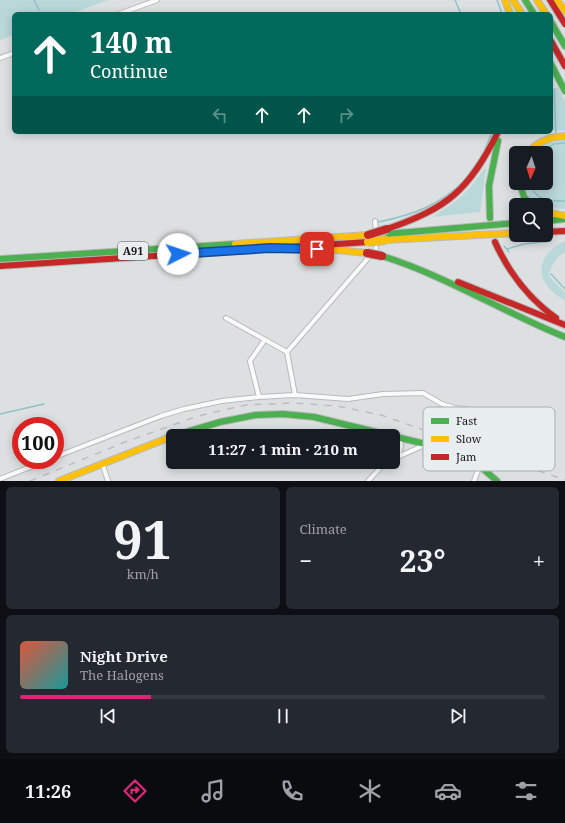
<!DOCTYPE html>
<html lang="en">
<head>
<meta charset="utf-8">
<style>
	body { margin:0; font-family:"Noto Serif",serif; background:#242831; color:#f1f3f6; height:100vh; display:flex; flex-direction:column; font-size:15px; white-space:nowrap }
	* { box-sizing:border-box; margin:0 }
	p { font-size:13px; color:#9ea1a6 }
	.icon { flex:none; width:22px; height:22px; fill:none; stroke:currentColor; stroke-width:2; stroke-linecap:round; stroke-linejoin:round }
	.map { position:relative; height:481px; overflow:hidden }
	.panel { display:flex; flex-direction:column; gap:6px; padding:6px; background:#0d0f14; flex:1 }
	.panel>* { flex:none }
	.top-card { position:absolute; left:12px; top:12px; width:541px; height:122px; border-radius:6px; box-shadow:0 2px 10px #0003; background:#00695c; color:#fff; overflow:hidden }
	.needle { width:26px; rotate:183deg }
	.fabs { position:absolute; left:509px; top:146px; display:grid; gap:8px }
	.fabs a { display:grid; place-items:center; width:44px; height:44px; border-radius:6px; background:#171b24; box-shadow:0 2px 10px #0003; font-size:20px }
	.speed { position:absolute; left:12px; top:417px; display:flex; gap:8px; font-size:20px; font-weight:700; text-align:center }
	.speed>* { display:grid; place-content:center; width:52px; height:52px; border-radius:50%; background:#171b24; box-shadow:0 2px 10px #0003; line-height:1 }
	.speed .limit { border:6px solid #d22; background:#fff; color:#111 }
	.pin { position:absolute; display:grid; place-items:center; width:34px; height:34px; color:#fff; margin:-17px; border-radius:8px; box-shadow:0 2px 6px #0006 }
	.me { position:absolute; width:44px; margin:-22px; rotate:86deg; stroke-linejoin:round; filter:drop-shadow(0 0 3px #0008) }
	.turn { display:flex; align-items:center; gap:14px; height:84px; padding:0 12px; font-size:18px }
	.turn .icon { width:52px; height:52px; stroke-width:2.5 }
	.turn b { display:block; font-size:28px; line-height:34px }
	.lanes { display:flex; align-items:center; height:38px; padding:0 12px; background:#0003; justify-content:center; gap:20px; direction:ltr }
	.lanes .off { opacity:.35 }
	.big { font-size:30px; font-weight:700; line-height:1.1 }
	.panel .card { flex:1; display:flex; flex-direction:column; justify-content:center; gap:6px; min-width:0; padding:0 14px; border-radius:6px; background:#242831 }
	.panel .dial { align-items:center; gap:0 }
	.dial b { font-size:52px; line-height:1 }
	.song { display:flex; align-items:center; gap:12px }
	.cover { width:48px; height:48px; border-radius:6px; background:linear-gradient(135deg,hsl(10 70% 55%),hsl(180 70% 35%)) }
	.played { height:4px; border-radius:2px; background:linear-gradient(90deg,#db2777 25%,#363941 25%) }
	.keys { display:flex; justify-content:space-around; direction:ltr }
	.heat { display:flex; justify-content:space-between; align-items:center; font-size:22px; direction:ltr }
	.panel .tiles { flex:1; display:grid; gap:6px; grid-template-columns:1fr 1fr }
	.card:last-child { grid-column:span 2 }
	.trip { position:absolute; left:166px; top:429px; width:234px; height:40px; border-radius:6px; background:#171b24; box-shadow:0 2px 10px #0003; font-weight:700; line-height:40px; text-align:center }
	.tabs { display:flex; height:64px; justify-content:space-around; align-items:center; background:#090b0e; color:#9ea1a6 }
	.tabs .icon { width:28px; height:28px }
	.tabs .active { color:#db2777 }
	.tabs b { font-size:18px; color:#f1f3f6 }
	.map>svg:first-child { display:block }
	.green { fill:#bad7da }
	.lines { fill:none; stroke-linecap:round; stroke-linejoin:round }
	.stream { stroke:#90c2c8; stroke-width:1.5 }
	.street-casing { stroke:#b8bbbb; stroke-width:6 }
	.fast-casing { stroke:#b8bbbb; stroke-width:8 }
	.slow-casing { stroke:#b8bbbb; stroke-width:8 }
	.jam-casing { stroke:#b8bbbb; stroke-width:8 }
	.street { stroke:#fafafa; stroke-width:4 }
	.fast { stroke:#4caf50; stroke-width:6 }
	.slow { stroke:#ffc107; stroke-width:6 }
	.jam { stroke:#c62828; stroke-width:6 }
	.rail { stroke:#bdbebe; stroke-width:1.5; stroke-dasharray:7 7; stroke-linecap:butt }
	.slow-bridge-casing { stroke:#b8bbbb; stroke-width:10; stroke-linecap:butt }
	.jam-bridge-casing { stroke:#b8bbbb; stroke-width:10; stroke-linecap:butt }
	.slow-bridge { stroke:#ffc107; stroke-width:8 }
	.jam-bridge { stroke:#c62828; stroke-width:8 }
	.route-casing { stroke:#114b97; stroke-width:10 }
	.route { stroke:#1a73e8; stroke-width:7 }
	.labels { text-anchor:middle; stroke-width:3; stroke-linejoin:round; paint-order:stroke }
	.shield { fill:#e8eeef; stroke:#545757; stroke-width:1 }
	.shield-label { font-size:11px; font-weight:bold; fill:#141616 }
	.key { fill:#e8eeef; stroke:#a8adae; stroke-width:1 }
	.key-label { font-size:11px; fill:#141616 }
</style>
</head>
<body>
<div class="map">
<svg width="565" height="481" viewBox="0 0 565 481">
	<rect width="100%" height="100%" fill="#dce0e0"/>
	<g class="green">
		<polygon points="0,0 108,0 70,14 14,14 14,35 0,40"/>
		<polygon points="558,87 565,101 565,131 551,130 552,90"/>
		<polygon points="565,139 565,209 546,208 546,205 537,205 528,196 525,183 546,183 546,153 536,153 547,143"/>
		<path d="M484,169H486L480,212L432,217C458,201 466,195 484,169Z"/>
		<path d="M565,241V252C556,257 551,266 549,276L565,293V300C561,298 555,295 552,291C532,272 543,251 565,241Z"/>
	</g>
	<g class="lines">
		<g class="stream">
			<polyline points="34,0 39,10"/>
			<polyline points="455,0 461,14"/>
			<polyline points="497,0 502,14"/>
			<polyline points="554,89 556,133"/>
			<polyline points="485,149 492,132"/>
			<polyline points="544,153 553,144 565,143"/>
			<path d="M531,183C533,201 551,201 565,201"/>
			<path d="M378,222C413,215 441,205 467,178"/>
			<polyline points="504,246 509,252"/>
			<polyline points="507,249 524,244 551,241"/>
			<polyline points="551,274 565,289"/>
			<polyline points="0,414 44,404"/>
		</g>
		<g class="street-casing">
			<g id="street">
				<polyline points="119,14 157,0"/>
				<polyline points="0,58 14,53"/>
				<polyline points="375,221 376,232"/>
				<polyline points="226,318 287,352"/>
				<polyline points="295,395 287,352 376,249 376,241"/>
				<polyline points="259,397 250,361 264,341"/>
				<polyline points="393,441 399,436 401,446 398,456"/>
				<polyline points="55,457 161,416 184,409 222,401 259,397 295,395 348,399 383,394 423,393 442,404 455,408 471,410"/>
				<polyline points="393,459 427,444"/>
				<polyline points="102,463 108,481"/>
				<polyline points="0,479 48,460"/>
				<polyline points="368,481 382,466 388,462"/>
				<polyline points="474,481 480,465"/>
			</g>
		</g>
		<g class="fast-casing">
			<g id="fast">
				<polyline points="525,0 534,14"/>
				<polyline points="551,22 565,46"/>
				<polyline points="551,64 565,91"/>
				<polyline points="520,183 524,197 532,205"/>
				<polyline points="490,218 489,186 498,141"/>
				<polyline points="546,221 564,219"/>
				<polyline points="386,234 516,223"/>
				<path d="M382,256C446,276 503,312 565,337"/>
				<polyline points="0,259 235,244"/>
				<polyline points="173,436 220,422 256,415 283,414 314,417 450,450 473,460 497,481"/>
			</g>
		</g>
		<g class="slow-casing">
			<g id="slow">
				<polyline points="505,0 510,14"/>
				<polyline points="513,0 522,14"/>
				<polyline points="537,0 546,14"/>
				<polyline points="557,0 565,11"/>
				<path d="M528,153C537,141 550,137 565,136"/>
				<polyline points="546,212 565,216"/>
				<polyline points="386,240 516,233"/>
				<polyline points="235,244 368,235"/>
				<polyline points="325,249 367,253"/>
				<polyline points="59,481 173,436"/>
			</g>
		</g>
		<g class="jam-casing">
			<g id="jam">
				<polyline points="550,0 565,24"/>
				<polyline points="551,41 565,66"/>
				<path d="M387,229C448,208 469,190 498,132"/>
				<polyline points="546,232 565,231"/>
				<path d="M495,242C509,273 528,298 556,318"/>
				<polyline points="0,266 368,242"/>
				<polyline points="458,282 565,325"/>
			</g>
		</g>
		<use href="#street" class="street"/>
		<use href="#fast" class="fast"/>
		<use href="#slow" class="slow"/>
		<use href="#jam" class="jam"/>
		<polyline class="rail" points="30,481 125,442 198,416 246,405 291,403 337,406 381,415 565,480"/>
		<g class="slow-bridge-casing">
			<polyline id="slow-bridge" points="368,242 386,240"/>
		</g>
		<g class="jam-bridge-casing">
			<g id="jam-bridge">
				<polyline points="368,235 387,229"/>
				<polyline points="367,253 382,256"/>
			</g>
		</g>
		<use href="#slow-bridge" class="slow-bridge"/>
		<use href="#jam-bridge" class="jam-bridge"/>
	</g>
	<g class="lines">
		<g class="route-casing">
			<polyline id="route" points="178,254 270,248 317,249"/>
		</g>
		<use href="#route" class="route"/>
	</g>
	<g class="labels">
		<rect class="shield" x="118" y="242" width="30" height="18" rx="3"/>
		<g class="shield-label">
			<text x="133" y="255">A91</text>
		</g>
	</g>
	<rect x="423" y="407" width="132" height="64" rx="6" class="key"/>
	<rect x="431" y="418" width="18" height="6" fill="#4caf50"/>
	<rect x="431" y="436" width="18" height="6" fill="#ffc107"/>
	<rect x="431" y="454" width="18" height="6" fill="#c62828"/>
	<g class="key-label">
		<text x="456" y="425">Fast</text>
		<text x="456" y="443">Slow</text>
		<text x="456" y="461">Jam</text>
	</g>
</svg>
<div class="fabs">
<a><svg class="needle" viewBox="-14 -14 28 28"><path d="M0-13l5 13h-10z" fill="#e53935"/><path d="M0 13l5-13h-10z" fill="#9ea1a6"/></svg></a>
<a><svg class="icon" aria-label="search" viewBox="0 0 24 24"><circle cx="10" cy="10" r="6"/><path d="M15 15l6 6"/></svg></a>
</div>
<div class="speed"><div class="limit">100</div></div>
<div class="pin" style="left:317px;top:249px;background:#d93025"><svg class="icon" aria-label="arrive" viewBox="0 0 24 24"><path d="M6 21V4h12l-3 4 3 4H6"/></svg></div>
<svg class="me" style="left:178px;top:254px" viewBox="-20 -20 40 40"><circle r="19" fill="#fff"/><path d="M0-13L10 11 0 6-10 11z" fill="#1a73e8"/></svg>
<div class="trip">11:27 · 1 min · 210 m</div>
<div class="top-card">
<div class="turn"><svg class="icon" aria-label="ahead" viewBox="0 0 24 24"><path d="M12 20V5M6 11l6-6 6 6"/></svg><div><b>140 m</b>Continue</div></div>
<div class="lanes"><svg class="icon off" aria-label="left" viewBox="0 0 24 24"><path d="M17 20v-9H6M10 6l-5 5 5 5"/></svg><svg class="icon" aria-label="ahead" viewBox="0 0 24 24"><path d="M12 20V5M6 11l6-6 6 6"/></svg><svg class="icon" aria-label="ahead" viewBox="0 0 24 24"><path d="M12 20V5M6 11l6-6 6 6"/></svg><svg class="icon off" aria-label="right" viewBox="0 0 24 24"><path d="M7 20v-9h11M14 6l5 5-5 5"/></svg></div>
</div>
</div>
<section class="panel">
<div class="tiles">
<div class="card dial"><b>91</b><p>km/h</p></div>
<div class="card"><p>Climate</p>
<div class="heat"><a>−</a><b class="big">23°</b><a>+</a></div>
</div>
<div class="card">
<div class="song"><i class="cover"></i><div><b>Night Drive</b><p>The Halogens</p></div></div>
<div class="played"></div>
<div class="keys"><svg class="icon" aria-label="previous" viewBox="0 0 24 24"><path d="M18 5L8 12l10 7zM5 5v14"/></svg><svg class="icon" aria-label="pause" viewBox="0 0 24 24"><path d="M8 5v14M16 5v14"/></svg><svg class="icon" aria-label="next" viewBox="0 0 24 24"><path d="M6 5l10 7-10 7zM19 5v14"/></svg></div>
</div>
</div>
</section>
<nav class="tabs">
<b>11:26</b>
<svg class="icon active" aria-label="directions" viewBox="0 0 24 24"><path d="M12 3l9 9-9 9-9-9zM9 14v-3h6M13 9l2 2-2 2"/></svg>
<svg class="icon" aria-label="music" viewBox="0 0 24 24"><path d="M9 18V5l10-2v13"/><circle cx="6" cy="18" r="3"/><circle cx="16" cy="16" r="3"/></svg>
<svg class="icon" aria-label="phone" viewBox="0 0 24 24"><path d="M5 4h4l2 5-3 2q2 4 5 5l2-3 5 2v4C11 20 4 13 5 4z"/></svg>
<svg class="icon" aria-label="climate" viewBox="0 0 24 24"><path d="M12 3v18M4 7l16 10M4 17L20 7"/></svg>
<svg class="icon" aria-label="car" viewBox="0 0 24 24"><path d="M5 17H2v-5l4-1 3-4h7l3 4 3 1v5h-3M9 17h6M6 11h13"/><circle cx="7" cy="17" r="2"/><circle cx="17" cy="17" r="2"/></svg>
<svg class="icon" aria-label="filters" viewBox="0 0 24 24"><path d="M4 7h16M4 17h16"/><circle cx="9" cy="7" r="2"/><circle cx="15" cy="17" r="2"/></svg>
</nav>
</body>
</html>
